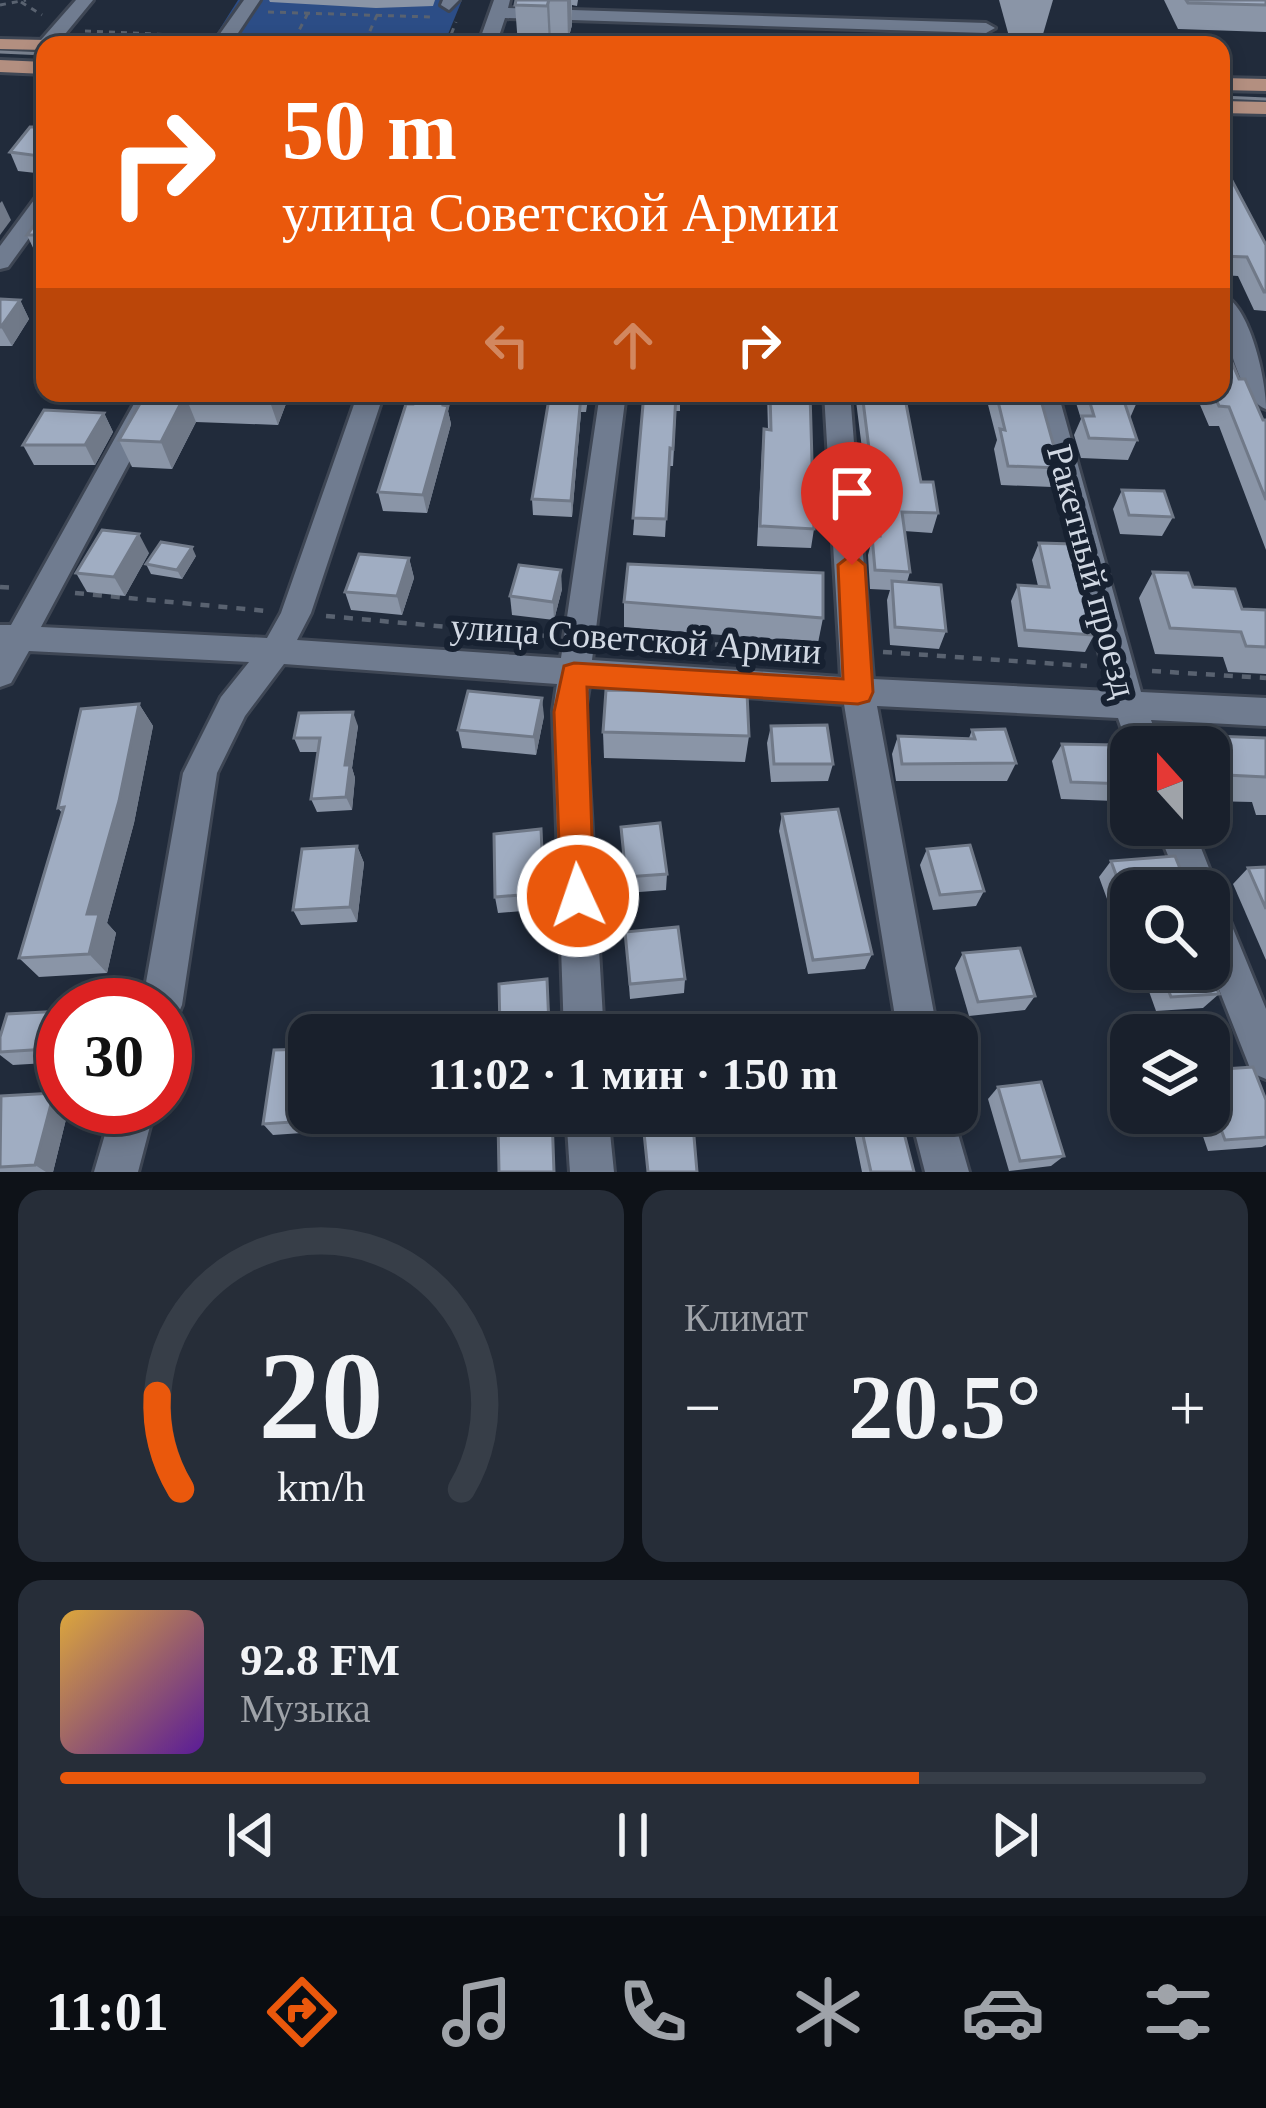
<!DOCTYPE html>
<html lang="ru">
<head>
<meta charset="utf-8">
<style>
	body { margin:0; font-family:Georgia,serif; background:#262d38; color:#f1f3f6; height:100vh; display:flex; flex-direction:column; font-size:45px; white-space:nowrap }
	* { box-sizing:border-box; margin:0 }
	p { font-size:39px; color:#9fa3a9 }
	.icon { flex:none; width:66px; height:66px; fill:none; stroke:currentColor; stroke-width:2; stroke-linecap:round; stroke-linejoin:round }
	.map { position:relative; height:1172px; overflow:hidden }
	.details { display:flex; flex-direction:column; gap:18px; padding:18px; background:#0e1218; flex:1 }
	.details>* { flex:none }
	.top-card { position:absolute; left:36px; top:36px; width:1194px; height:366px; border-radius:24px; box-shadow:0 6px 18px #0003,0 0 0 3px #373e48; background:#ea580c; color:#fff; overflow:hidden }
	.needle { width:78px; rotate:339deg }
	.controls { position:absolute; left:1110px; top:726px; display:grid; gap:24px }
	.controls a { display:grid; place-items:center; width:120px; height:120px; border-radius:24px; background:#19202c; box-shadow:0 6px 18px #0003,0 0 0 3px #373e48; font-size:60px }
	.speed { position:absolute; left:36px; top:978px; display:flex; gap:24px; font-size:60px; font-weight:700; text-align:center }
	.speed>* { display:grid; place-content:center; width:156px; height:156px; border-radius:50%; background:#19202c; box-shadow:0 6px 18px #0003,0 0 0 3px #373e48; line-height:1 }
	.speed .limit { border:18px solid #d22; background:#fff; color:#111 }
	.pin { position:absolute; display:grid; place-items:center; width:102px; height:102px; color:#fff; margin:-123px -51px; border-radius:50% 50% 50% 0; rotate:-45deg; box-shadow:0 0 12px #0007 }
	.pin .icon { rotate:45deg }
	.me { position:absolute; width:132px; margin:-66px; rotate:357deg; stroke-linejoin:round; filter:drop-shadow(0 0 9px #0008) }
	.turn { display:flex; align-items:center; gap:42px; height:252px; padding:0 48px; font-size:54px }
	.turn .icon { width:156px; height:156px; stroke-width:2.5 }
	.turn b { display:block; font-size:84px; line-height:102px }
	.lanes { display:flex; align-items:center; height:114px; padding:0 48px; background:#0003; justify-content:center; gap:60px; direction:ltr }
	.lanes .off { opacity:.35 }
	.big { font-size:90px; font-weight:600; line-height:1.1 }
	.details .widget { flex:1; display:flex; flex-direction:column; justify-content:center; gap:18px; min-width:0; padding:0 42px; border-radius:24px; background:#262d38 }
	.details .dial { align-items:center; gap:0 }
	.dial svg { height:312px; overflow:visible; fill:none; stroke:#373e48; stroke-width:7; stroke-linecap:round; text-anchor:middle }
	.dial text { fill:#f1f3f6; stroke:none }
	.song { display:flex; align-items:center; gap:36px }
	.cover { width:144px; height:144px; border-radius:18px; background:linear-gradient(135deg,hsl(40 70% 55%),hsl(270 70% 35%)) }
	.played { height:12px; border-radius:6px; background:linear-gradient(90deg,#ea580c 75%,#373e48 75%) }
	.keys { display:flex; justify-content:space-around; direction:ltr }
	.heat { display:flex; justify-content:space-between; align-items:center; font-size:66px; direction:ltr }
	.details .tiles { flex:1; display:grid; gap:18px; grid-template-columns:1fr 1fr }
	.widget:last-child { grid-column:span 2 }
	.trip { position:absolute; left:288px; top:1014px; width:690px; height:120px; border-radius:24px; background:#19202c; box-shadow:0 6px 18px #0003,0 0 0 3px #373e48; font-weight:600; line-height:120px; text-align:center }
	.menu { display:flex; height:192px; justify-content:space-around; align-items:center; background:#0a0d12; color:#9fa3a9 }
	.menu .icon { width:84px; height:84px }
	.menu .active { color:#ea580c }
	.menu b { font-size:54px; color:#f1f3f6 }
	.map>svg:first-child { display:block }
	.green { fill:#2c4d86 }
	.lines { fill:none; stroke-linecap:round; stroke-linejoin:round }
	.minor-casing { stroke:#3e4654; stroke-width:6 }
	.major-casing { stroke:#3e4654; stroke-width:6 }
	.path-far1 { stroke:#596270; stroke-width:3; stroke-dasharray:6 6; stroke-linecap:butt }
	.path { stroke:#596270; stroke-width:4.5; stroke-dasharray:9 9; stroke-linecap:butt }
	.minor { fill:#707c90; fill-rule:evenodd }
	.major { fill:#b38f80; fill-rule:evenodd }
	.tram { stroke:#78808e; stroke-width:3 }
	.wall { fill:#8a95a7 }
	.shaded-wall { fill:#707988 }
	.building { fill:#a0adc2; stroke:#707988; stroke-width:3 }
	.route { fill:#ea580c; stroke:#983908; stroke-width:3 }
	.labels { text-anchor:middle; stroke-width:12; stroke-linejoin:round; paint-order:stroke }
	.street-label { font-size:36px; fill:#d1d8e3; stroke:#172131 }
</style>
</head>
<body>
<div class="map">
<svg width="1266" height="1172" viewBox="0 0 1266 1172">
	<rect width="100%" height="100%" fill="#212b3b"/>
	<polygon class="green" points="238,0 462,0 444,44 216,35"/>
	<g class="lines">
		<g class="minor-casing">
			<g id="minor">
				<polygon points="76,0 93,0 56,45 40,49 40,41"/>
				<polygon points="244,0 260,0 230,45 212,45"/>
				<polygon points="443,0 459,0 449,10 441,5"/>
				<polygon points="494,0 510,0 508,8 986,23 995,28 986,33 505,18 496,45 478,45"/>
				<polygon points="45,195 45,216 8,267 0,269 0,246 37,196"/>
				<path d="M1221,294C1250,304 1266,380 1266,409C1238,400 1221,321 1221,294Z"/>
				<polygon points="140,393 166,393 41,627 267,638 281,613 358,393 384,393 311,613 297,640 561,658 600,393 626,393 592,660 841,677 824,393 850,393 873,679 1109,691 1032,393 1058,393 1141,692 1266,698 1266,726 1151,720 1161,747 1131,747 1131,755 1118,718 877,706 938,1035 898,1035 844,704 589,686 585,711 604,1035 564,1035 553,711 557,684 284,664 245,716 217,773 182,1005 176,1019 165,1023 165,1005 142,1005 183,773 221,697 249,662 29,651 11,683 0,687 0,625 11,625"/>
				<polygon points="1156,825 1192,825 1218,891 1215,899 1222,902 1266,1009 1266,1079 1252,1073 1209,964 1209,891 1182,891"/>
				<polygon points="113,1107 155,1107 138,1172 94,1172"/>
				<polygon points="566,1113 608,1113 614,1172 570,1172"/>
				<polygon points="910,1113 952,1113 969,1172 925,1172"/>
			</g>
		</g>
		<g class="major-casing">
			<g id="major">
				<polygon points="0,39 45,40 54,45 45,45 45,50 0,49"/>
				<polygon points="0,60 45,62 45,74 0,72"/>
				<polygon points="1221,78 1266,79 1266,91 1221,90"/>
				<polygon points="1221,101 1266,102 1266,114 1221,113"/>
			</g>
		</g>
		<g class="path-far1">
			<polyline points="21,2 42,15"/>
			<polyline points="0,5 26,0"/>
			<polyline points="268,12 431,17"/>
			<polyline points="85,31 200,36"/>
			<polyline points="253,38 439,45"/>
			<polyline points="294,40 308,13"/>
			<polyline points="365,42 377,15"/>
			<polyline points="447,45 456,22"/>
		</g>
		<g class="path">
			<polyline points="0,587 16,588"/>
			<polyline points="75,593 267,611"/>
			<polyline points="326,616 548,636"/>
			<polyline points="607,640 823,649"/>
			<polyline points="883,652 1087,666"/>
			<polyline points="1152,671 1266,678"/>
		</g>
		<use href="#minor" class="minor"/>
		<use href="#major" class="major"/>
		<g class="tram">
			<polyline points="0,52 45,54"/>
			<polyline points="1221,97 1266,99"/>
		</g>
	</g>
	<g class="wall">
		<polygon points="269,0 435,0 433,6 376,8 270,2"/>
		<polygon points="516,0 578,0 577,6 572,5 572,25 568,40 551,40 550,45 518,45 515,5"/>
		<polygon points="999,0 1053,0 1041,41 1010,40"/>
		<polygon points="1164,0 1266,0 1266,32 1178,29"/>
		<polygon points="45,127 45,174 18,171 10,152"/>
		<polygon points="1221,160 1266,245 1266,311 1254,310 1238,276 1221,275"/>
		<polygon points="45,210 45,254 36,254 27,235"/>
		<polygon points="0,299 20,300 29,319 12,346 0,346"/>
		<polygon points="1239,379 1263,420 1266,420 1266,550 1219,426 1209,426 1195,393 1221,393"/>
		<polygon points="146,393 290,393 278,425 196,422 172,469 132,467 119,440"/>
		<polygon points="415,393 451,393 448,411 451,424 427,513 383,511 378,492 413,404"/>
		<polygon points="550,393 589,393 586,412 581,412 572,517 533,515 532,499"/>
		<polygon points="644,393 680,393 680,411 676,411 673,466 669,466 665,537 633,535"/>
		<polygon points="767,393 810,393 814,529 811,548 757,546 762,449 764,429 768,430"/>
		<polygon points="855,393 904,393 921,482 938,513 932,533 904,531 910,572 907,582 946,631 939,649 890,645 887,600 890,590 870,589 868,555 873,536"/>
		<polygon points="985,393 1039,393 1060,468 1052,487 1001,485 994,449 997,440"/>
		<polygon points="1073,393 1133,393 1137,402 1130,418 1137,440 1128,460 1081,458 1074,435 1081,419"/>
		<polygon points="104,413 113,432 95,465 34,465 23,445"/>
		<polygon points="1122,490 1173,517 1162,536 1120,534 1113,509"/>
		<polygon points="1039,543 1094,635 1085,652 1018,647 1011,601 1018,585 1038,586 1032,560"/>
		<polygon points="149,553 125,596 87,592 76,573"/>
		<polygon points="196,556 182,579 151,574 146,564"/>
		<polygon points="409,558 414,578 402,615 351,610 345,592"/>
		<polygon points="1153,572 1242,609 1266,610 1266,674 1228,672 1223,657 1155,654 1139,598"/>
		<polygon points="562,589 554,620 512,615 510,596"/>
		<polygon points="624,602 823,618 818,643 624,627"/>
		<polygon points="139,704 153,726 134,823 107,923 116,933 107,973 39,977 19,958 62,813 58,808"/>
		<polygon points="544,716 536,755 462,748 458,730"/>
		<polygon points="358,726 352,768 355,778 352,810 317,812 311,799 318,752 300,752 294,738"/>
		<polygon points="771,726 833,764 828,781 771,782 767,743"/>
		<polygon points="972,730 1016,763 1007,781 896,781 892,754 898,736 969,738"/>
		<polygon points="603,732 749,736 745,762 604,758"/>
		<polygon points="1213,736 1266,738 1266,815 1256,815 1252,802 1209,801 1209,747 1205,747"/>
		<polygon points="1062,744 1127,784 1115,801 1061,799 1052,761"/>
		<polygon points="782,814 872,954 865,969 808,974 779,831"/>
		<polygon points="621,827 667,874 666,890 626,893"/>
		<polygon points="541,829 546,909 498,913 495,897"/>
		<polygon points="357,846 364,863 357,922 301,925 293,910"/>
		<polygon points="927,849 984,891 976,906 933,910 920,865"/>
		<polygon points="1111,861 1131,891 1131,941 1122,917 1114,918 1099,877"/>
		<polygon points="1266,867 1266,960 1233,884 1248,868"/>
		<polygon points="625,932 685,979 684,993 630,999"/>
		<polygon points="963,953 1035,996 1025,1010 969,1016 955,968"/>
		<polygon points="1141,969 1209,969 1219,994 1203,1008 1156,1011"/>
		<polygon points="547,979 551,1035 501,1035 500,1030"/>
		<polygon points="63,1011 63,1062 13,1065 0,1055 0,1037"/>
		<polygon points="838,1020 893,1035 833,1035"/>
		<polygon points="1209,1070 1266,1100 1266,1145 1262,1147 1208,1151 1195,1113 1209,1113"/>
		<polygon points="998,1087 1064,1156 1051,1166 1009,1171 988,1099"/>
		<polygon points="54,1093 63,1100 63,1107 69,1107 53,1172 0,1172 0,1099"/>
		<polygon points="333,1113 331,1131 273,1135 263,1124"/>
		<polygon points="850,1113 912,1113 914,1124 905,1135 914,1172 862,1172"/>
	</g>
	<g class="shaded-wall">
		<polygon points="549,0 551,40 549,45 547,6"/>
		<polygon points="567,0 571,0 572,25 568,40"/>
		<polygon points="45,147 45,171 39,156"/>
		<polygon points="2,201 11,220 0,235 0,203"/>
		<polygon points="20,300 29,319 12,346 1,327"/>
		<polygon points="271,393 290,393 278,425 269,399"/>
		<polygon points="445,393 451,393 448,411 451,424 427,513 423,495"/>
		<polygon points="185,395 196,422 172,469 161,442"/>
		<polygon points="581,396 581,412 572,517 571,501"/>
		<polygon points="104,413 113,432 95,465 85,445"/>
		<polygon points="139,534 149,553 125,596 114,577"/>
		<polygon points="192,547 196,556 182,579 177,570"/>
		<polygon points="409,558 414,578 402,615 397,596"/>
		<polygon points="561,570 562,589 554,620 553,602"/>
		<polygon points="542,698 544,716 536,755 534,737"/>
		<polygon points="139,704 153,726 134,823 107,923 116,933 107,973 89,954 87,914"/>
		<polygon points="353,712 358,726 352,768 355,778 352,810 346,797 345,765"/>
		<polygon points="357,846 364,863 357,922 350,907"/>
		<polygon points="54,1093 63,1100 63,1107 69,1107 53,1172 46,1172 35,1165"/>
		<polygon points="323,1113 333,1113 331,1131 322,1120"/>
	</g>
	<g class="building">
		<polygon points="516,0 567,0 549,0 547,6 515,5"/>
		<polygon points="1186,0 1266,0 1266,5 1188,3"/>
		<polygon points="30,127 45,127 45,147 39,156 10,152"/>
		<polygon points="1221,160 1266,245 1266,292 1264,292 1247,257 1221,256"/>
		<polygon points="45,210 45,235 27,235"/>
		<polygon points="0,299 20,300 1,327 0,327"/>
		<polygon points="1221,337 1239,379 1245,379 1263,420 1266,420 1266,500 1229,407 1219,406 1213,393 1221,393"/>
		<polygon points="146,393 271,393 269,399 185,395 161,442 119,440"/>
		<polygon points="415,393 445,393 443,405 448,406 423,495 378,492 406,404 413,404"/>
		<polygon points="550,393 586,393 586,396 581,396 571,501 532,499"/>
		<polygon points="644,393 680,393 676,394 673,449 670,448 666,519 633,518"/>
		<polygon points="770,393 810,393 814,529 760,526 764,429 771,430"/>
		<polygon points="862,393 904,393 921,482 933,482 938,513 902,512 910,572 875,570 872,536 880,536"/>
		<polygon points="996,393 1039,393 1060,468 1008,466 1000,429 1005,430"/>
		<polygon points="1087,393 1133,393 1137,402 1124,401 1137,440 1089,438 1082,416 1094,416"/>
		<polygon points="44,410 104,413 85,445 23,445"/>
		<polygon points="1122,490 1164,491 1173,517 1129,515"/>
		<polygon points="102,530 139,534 114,577 76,573"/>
		<polygon points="161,542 192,547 177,570 146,564"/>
		<polygon points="1039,543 1073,544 1094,635 1025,630 1018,585 1049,587"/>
		<polygon points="359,554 409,558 397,596 345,592"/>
		<polygon points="628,564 823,573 823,618 624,602"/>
		<polygon points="519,565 561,570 553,602 510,596"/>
		<polygon points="1153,572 1188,573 1193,587 1235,589 1242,609 1266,610 1266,647 1246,646 1241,632 1170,628"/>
		<polygon points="892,581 941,585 946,631 895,627"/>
		<polygon points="606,690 747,693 749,736 603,732"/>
		<polygon points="468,691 542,698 534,737 458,730"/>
		<polygon points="139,704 119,801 87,914 99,914 89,954 19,958 64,807 58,808 81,709"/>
		<polygon points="353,712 345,765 350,765 346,797 311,799 320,738 294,738 299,713"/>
		<polygon points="827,725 833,764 774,764 771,726"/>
		<polygon points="1005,729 1016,763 902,764 898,736 975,739 972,730"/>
		<polygon points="1213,736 1266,738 1266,777 1226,775"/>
		<polygon points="1062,744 1116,745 1127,784 1071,782"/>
		<polygon points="838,809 872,954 813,960 782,814"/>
		<polygon points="660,823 667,874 626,877 621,827"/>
		<polygon points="541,829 544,893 495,897 494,834"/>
		<polygon points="970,845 984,891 940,895 927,849"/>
		<polygon points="357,846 350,907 293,910 302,849"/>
		<polygon points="1175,856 1189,891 1131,891 1131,902 1126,902 1111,861"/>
		<polygon points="1266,867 1266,909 1248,868"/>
		<polygon points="678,927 685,979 630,984 625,932"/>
		<polygon points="1020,948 1035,996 978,1002 963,953"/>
		<polygon points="1160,969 1209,969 1219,994 1171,997"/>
		<polygon points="547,979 549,1026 500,1030 499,984"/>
		<polygon points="63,1011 63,1048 0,1052 0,1037 7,1014"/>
		<polygon points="888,1015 893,1035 841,1035 838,1020"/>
		<polygon points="309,1049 309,1113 323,1113 322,1120 263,1124 274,1050"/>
		<polygon points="1253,1067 1266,1100 1266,1137 1225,1140 1209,1097 1209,1070"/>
		<polygon points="1041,1082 1064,1156 1020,1161 998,1087"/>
		<polygon points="54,1093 35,1165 0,1167 1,1096"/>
		<polygon points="642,1113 692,1113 697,1172 648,1172"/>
		<polygon points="858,1113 912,1113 914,1124 902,1125 914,1172 871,1172"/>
		<polygon points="552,1116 554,1172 499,1172 498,1121"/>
	</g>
	<polygon class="route" points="852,554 865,565 873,692 869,701 858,704 587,687 594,896 589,908 578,912 566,908 561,896 554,712 564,666 574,663 843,679 838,565"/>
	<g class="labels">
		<g class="street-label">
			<text transform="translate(1093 571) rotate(75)" y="13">Ракетный проезд</text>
			<text transform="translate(636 638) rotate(4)" y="13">улица Советской Армии</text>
		</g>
	</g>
</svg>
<div class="controls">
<a><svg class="needle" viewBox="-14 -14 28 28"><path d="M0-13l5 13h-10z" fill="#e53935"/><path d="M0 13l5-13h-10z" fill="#9fa3a9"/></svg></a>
<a><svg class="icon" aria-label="search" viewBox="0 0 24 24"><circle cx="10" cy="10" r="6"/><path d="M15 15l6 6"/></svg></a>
<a><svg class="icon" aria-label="layers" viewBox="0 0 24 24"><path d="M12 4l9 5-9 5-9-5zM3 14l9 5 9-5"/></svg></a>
</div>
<div class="speed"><div class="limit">30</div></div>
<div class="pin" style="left:852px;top:565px;background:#d93025"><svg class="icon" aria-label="arrive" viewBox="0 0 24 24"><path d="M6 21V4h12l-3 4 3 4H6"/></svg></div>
<svg class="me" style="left:578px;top:896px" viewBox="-20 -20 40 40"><circle r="17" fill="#ea580c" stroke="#fff" stroke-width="3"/><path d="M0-11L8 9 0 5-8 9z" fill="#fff"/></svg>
<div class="trip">11:02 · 1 мин · 150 m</div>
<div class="top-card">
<div class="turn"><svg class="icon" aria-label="right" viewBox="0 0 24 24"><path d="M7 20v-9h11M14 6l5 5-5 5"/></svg><div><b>50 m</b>улица Советской Армии</div></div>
<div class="lanes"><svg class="icon off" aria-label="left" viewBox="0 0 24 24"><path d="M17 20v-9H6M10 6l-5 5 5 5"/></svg><svg class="icon off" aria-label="ahead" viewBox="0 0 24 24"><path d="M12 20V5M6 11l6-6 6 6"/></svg><svg class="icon" aria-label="right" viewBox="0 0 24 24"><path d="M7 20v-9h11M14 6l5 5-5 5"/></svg></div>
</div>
</div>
<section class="details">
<div class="tiles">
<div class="widget dial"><svg viewBox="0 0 100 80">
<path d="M14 69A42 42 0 1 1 86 69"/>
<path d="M14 69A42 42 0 0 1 8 45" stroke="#ea580c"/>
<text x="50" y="56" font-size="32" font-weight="700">20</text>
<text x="50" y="72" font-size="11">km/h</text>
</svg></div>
<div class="widget"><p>Климат</p>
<div class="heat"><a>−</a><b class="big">20.5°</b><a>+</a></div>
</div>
<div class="widget">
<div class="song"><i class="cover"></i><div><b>92.8 FM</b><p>Музыка</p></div></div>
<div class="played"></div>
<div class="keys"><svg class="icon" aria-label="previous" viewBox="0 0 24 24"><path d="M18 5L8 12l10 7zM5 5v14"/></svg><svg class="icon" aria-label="pause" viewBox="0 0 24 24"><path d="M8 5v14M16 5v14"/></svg><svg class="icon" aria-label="next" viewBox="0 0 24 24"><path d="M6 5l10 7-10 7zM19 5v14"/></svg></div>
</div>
</div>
</section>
<nav class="menu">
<b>11:01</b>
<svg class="icon active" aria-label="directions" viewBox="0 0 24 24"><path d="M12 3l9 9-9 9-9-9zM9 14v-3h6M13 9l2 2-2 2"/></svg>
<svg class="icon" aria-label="music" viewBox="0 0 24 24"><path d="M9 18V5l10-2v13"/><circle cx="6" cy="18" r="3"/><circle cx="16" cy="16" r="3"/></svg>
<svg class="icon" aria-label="phone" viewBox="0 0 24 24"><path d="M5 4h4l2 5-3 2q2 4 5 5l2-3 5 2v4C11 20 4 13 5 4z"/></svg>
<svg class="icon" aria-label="climate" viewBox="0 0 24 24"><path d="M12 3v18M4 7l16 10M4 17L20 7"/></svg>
<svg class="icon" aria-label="car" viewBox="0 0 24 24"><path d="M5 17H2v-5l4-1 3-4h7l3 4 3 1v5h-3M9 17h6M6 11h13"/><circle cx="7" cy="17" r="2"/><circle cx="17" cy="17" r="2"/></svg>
<svg class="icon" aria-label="filters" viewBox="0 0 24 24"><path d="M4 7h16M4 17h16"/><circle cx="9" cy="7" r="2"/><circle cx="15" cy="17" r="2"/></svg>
</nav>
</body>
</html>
